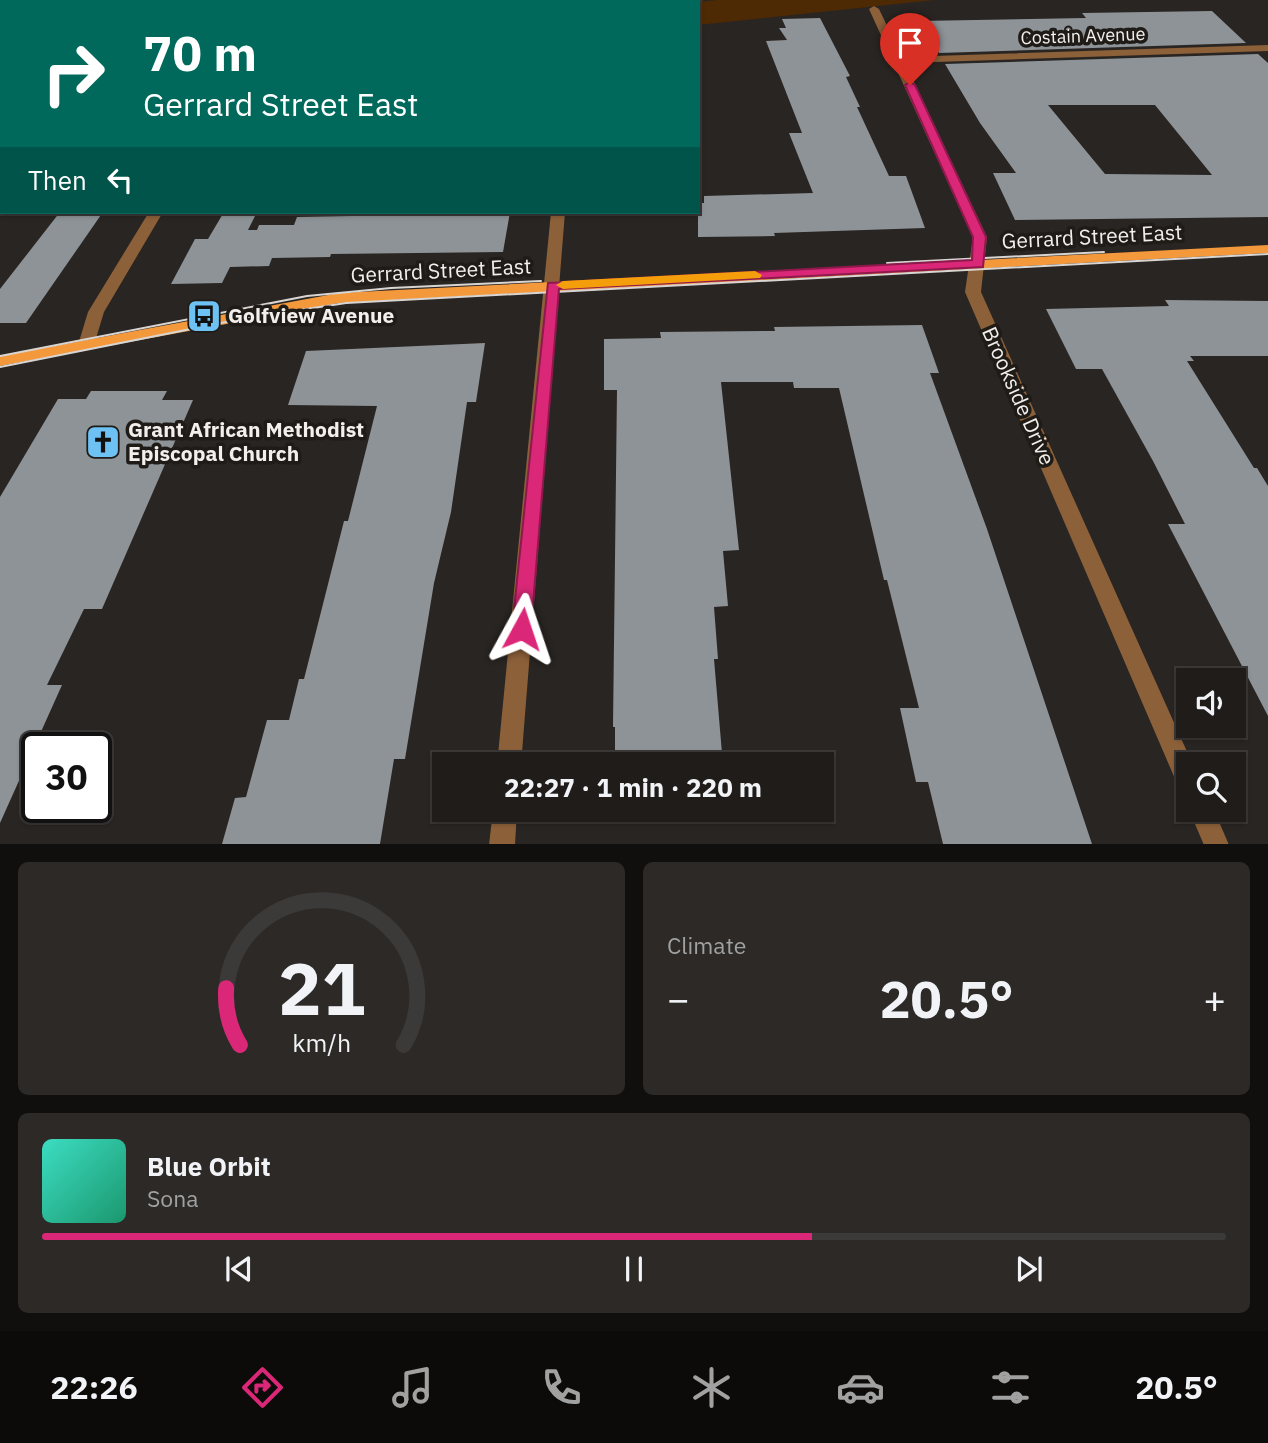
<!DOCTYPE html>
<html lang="en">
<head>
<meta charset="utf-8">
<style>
	body { margin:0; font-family:"IBM Plex Sans",sans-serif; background:#2c2927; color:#f1f3f6; height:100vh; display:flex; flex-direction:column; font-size:26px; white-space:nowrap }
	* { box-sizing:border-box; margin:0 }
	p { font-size:23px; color:#a1a1a2 }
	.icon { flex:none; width:38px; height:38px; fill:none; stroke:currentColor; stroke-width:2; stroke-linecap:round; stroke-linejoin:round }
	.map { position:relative; height:844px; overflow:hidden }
	.side { display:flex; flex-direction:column; gap:18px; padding:18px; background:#110f0e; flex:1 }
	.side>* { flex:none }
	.banner { position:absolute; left:0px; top:0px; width:700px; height:214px; box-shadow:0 2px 5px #0004,0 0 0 2px #3c3a39; background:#00695c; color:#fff; overflow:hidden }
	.controls { position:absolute; left:1176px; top:668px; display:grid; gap:14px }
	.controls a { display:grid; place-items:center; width:70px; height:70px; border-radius:0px; background:#1f1c1a; box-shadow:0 2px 5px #0004,0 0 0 2px #3c3a39; font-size:35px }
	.speed { position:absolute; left:21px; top:732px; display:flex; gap:14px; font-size:35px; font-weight:700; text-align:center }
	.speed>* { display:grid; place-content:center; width:91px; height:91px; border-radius:50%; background:#1f1c1a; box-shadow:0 2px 5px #0004,0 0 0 2px #3c3a39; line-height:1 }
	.speed .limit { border:4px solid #111; border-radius:10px; background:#fff; color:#111 }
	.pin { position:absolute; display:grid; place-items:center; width:60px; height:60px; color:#fff; margin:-72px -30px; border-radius:50% 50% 50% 0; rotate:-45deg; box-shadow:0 0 7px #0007 }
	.pin .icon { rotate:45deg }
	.me { position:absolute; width:77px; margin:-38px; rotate:5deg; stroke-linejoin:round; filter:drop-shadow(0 0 5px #0008) }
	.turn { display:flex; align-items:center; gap:24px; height:147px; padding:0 28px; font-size:32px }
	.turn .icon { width:91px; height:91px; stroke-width:2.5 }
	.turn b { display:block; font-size:49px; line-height:60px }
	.then { display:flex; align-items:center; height:66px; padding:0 28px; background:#0003; gap:14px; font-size:26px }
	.big { font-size:52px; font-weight:800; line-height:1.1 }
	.side .widget { flex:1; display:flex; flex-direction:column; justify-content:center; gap:10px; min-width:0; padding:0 24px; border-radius:10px; background:#2c2927 }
	.side .dial { align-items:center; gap:0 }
	.dial svg { height:182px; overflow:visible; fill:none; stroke:#3c3a39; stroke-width:7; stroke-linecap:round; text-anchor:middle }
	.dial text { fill:#f1f3f6; stroke:none }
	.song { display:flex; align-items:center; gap:21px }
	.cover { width:84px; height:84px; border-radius:10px; background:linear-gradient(135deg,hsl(170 70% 55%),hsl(160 70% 35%)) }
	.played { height:7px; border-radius:4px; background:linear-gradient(90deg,#db2777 65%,#3c3a39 65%) }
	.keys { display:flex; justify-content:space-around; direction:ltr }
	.heat { display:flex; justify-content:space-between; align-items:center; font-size:38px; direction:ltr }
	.side .tiles { flex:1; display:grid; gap:18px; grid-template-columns:1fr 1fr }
	.widget:last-child { grid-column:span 2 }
	.trip { position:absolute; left:432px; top:752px; width:402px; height:70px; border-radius:0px; background:#1f1c1a; box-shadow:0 2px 5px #0004,0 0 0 2px #3c3a39; font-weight:800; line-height:70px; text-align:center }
	.dock { display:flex; height:112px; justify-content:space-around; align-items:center; background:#0c0b0a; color:#a1a1a2 }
	.dock .icon { width:49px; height:49px }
	.dock .selected { color:#db2777 }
	.dock b { font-size:32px; color:#f1f3f6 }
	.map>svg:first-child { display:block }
	.green { fill:#4d2a03 }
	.building { fill:#8e9397; fill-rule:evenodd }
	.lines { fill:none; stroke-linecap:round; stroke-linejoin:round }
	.minor { fill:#8c6039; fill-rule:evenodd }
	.major { fill:#f3993c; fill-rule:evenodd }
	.tram { stroke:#d8d5d3; stroke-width:2 }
	.rail-casing { stroke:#d8d5d3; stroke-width:5 }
	.rail { stroke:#1f1c18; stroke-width:3.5; stroke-dasharray:10; stroke-linecap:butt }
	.route { fill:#db2777; stroke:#8e194d; stroke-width:2 }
	.slow { fill:#f59e0b }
	.labels { text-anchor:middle; stroke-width:7; stroke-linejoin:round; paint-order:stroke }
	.far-street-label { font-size:18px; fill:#f2efed; stroke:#1f1c18 }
	.street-label { font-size:21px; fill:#f2efed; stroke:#1f1c18 }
	.poi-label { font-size:21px; font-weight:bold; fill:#f2efed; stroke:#1f1c18; text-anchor:start }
</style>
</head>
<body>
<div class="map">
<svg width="1268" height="845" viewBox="0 0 1268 845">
	<rect width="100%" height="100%" fill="#292522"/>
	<g class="green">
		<polygon points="0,0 312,0 2,2 0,27"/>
		<polygon points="717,0 934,0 698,25 698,2"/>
	</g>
	<g class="building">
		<polygon points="1212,11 1246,43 939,53 919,21 1086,18 1082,13"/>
		<polygon points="820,18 850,76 846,77 860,107 857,107 889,176 906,176 925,228 774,233 775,236 698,237 698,203 704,203 704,196 813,193 789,133 802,133 766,41 787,40 779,28 786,28 782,19"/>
		<path d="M1258,54L1268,63V217L1015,220L993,173H1016L980,123L945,64ZM1048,105H1155L1212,175L1105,174Z"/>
		<polygon points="60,212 103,212 26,323 0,323 0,289"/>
		<polygon points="224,212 257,212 248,230 257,230 259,225 294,225 297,217 407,215 408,212 510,212 503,252 331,254 330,257 272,258 269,266 230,267 222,283 171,284 195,239 208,239"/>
		<polygon points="1165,300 1268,301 1268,356 1190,356 1194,361 1187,361 1254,468 1257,468 1268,486 1268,716 1168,524 1185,524 1153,461 1102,369 1076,369 1046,309 1169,306"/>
		<polygon points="922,325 939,373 930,373 987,529 1092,844 943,844 928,782 916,782 900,708 919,708 887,580 884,580 839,388 794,388 793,382 721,382 739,550 723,551 728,606 714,607 718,659 714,659 723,765 615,765 615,727 613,727 617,390 604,390 604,339 661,338 660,332 775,331 774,327"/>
		<polygon points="485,343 476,402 467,402 451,512 434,583 405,759 394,759 380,844 222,844 235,798 246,797 267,720 289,720 299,679 304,679 344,521 348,521 377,406 288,405 306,351"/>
		<polygon points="91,391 167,391 162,400 193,400 102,609 84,609 47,685 62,685 0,823 0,497 58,399 86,399"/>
	</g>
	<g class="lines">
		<g class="minor">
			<polygon points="678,0 703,0 698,3 677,2"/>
			<polygon points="874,6 879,9 902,57 1268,45 1268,51 905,63 987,237 981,292 1193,765 1188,765 1188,792 1179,788 965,292 973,237 869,9"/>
			<rect x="0" y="153" width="2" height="8"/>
			<polygon points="149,212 163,212 104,312 94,345 92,349 80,349 78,345 88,312"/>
			<polygon points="551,212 565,212 521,765 497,765"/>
			<polygon points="493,810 517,810 515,845 489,845"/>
			<polygon points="1189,810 1214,810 1229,845 1204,845"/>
		</g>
		<polygon class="major" points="1268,245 1268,253 339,303 0,366 0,356 339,293"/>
		<g class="tram">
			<polyline points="887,263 1104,252"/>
			<polyline points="0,356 307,296 391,288 541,281"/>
			<polyline points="0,367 241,319 346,303 1268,254"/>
		</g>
		<g class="rail-casing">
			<g id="rail">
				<polyline points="444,2 464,0"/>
				<polyline points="508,2 529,0"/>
				<polyline points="577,2 598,0"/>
			</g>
		</g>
		<use href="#rail" class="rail"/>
	</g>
	<polygon class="route" points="910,82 915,85 986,237 983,267 559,289 531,629 529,634 522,637 515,634 512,629 548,283 972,260 973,237 905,85"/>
	<polygon class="slow" points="755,271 762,275 760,278 563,289 556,285 563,281"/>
	<defs>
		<g id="bus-square" transform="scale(1.75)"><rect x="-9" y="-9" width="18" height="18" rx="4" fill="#6ec2f3" stroke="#1f1c18"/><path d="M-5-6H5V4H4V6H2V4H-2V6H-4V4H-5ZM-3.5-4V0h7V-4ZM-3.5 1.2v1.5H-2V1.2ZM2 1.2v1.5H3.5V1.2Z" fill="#111"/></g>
		<g id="church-square" transform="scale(1.75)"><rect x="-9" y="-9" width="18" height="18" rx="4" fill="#6ec2f3" stroke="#1f1c18"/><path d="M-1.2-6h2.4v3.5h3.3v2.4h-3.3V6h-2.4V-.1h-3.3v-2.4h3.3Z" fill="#111"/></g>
	</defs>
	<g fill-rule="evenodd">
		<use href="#bus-square" x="204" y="316"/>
		<use href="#church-square" x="103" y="442"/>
	</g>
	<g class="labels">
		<g class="far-street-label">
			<text transform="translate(1083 36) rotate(-2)" y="6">Costain Avenue</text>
		</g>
		<g class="street-label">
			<text transform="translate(1092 237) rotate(-3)" y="7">Gerrard Street East</text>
			<text transform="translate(441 271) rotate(-3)" y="7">Gerrard Street East</text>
			<text transform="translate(1018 396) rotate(66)" y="7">Brookside Drive</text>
		</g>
		<g class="poi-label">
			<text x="228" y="323">Golfview Avenue</text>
			<text x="128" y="437">Grant African Methodist<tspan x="128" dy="24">Episcopal Church</tspan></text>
		</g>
	</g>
</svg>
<div class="controls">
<a><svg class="icon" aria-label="sound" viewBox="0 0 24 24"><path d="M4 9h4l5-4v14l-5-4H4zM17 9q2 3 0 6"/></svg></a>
<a><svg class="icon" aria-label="search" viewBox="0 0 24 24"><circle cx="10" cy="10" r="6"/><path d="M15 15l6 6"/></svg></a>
</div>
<div class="speed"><div class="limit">30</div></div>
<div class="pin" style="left:910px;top:85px;background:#d93025"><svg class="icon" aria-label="arrive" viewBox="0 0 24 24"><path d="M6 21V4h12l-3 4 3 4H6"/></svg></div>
<svg class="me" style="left:522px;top:629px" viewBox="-20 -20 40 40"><path d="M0-17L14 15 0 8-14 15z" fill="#db2777" stroke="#fff" stroke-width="4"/></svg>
<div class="trip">22:27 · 1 min · 220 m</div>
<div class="banner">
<div class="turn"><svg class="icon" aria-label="right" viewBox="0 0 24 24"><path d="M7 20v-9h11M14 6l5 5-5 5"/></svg><div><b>70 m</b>Gerrard Street East</div></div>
<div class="then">Then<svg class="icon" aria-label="left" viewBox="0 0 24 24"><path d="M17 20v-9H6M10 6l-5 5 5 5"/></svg></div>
</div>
</div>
<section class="side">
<div class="tiles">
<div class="widget dial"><svg viewBox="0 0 100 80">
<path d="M14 69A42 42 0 1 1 86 69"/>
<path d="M14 69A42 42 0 0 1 8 44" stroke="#db2777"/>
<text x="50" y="56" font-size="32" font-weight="700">21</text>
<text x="50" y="72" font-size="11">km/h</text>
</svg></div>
<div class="widget"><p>Climate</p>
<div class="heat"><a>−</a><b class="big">20.5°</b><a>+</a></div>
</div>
<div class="widget">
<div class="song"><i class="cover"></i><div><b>Blue Orbit</b><p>Sona</p></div></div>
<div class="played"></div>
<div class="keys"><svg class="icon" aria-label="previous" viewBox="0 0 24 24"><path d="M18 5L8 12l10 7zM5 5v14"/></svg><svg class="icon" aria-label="pause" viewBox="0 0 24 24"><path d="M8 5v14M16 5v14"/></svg><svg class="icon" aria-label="next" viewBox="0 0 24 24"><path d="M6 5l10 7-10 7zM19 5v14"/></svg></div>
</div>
</div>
</section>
<nav class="dock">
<b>22:26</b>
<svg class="icon selected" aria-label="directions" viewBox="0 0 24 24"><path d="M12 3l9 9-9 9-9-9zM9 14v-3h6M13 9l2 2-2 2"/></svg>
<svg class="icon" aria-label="music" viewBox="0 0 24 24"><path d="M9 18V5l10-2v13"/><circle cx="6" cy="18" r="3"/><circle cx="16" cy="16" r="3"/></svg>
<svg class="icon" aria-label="phone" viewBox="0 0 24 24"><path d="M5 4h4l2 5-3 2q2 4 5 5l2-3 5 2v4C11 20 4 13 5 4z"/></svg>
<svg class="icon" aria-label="climate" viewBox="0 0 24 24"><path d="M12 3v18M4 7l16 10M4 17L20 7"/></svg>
<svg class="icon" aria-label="car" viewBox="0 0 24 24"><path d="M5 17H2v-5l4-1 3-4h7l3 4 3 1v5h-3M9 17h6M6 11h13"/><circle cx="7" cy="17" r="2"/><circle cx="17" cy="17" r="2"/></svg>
<svg class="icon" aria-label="filters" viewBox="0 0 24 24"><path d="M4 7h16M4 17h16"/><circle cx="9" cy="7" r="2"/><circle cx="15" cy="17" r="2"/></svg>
<b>20.5°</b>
</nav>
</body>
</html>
